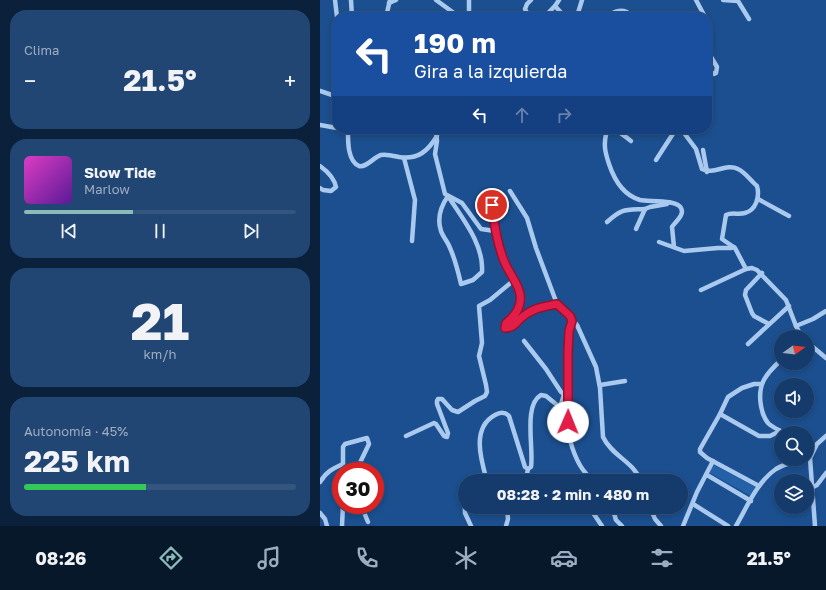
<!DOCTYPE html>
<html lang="es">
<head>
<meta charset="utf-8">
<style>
	body { margin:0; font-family:"Golos Text",sans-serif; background:#214673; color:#f1f3f6; height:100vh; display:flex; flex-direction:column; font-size:15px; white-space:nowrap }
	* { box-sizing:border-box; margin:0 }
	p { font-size:13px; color:#9dadc1 }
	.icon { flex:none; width:22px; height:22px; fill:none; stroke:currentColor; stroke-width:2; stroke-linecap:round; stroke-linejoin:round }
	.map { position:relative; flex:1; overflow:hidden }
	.drawer { display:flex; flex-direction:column; gap:10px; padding:10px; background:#0b203b; width:320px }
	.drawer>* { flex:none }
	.top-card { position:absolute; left:12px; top:12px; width:380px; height:122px; border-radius:16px; box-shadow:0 2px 6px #0003,0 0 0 1px #33557e; background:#1a4fa0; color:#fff; overflow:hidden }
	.needle { width:26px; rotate:75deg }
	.buttons { position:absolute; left:454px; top:330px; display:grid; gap:8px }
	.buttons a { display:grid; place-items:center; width:40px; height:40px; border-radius:50%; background:#143b6b; box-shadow:0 2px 6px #0003,0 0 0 1px #33557e; font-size:20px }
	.speed { position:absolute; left:12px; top:462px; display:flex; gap:8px; font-size:20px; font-weight:700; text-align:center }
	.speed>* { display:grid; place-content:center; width:52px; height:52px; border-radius:50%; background:#143b6b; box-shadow:0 2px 6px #0003,0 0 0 1px #33557e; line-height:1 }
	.speed .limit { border:6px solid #d22; background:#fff; color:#111 }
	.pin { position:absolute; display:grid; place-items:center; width:34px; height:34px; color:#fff; margin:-17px; border:2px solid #fff; border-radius:50%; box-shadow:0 1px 4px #0007 }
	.me { position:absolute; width:44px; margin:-22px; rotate:1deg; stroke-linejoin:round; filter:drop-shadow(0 0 3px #0008) }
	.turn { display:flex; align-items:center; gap:14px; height:84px; padding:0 16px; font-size:18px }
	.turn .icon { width:52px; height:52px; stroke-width:2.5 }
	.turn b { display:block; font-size:28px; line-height:34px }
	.lanes { display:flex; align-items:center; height:38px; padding:0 16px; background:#0003; justify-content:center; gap:20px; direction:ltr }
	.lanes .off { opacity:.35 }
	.big { font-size:30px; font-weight:700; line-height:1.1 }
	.drawer .tile { flex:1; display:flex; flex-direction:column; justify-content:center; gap:6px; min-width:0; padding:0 14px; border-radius:16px; background:#214673 }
	.drawer .dial { align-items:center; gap:0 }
	.dial b { font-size:52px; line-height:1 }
	.song { display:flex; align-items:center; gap:12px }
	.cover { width:48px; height:48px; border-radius:6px; background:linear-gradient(135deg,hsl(310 70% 55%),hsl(270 70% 35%)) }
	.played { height:4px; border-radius:2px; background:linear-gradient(90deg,#8bbbb9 40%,#33557e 40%) }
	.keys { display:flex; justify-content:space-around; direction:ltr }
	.heat { display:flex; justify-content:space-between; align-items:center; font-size:22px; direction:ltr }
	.charge { height:6px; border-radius:3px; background:linear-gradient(90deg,#34c759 45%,#33557e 0) }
	.trip { position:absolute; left:138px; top:474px; width:230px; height:40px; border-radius:20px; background:#143b6b; box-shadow:0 2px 6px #0003,0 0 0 1px #33557e; font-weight:700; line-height:40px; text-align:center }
	.tabs { display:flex; height:64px; justify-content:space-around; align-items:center; background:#08182b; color:#9dadc1 }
	.tabs .icon { width:28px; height:28px }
	.tabs .active { color:#8bbbb9 }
	.tabs b { font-size:18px; color:#f1f3f6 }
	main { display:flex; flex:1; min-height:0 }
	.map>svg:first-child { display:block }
	.park { fill:#2461a8 }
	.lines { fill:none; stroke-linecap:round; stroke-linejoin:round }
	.minor { stroke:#a9c9ee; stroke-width:4.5 }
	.route-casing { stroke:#92132f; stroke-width:10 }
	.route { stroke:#e11d48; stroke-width:7 }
</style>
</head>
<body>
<main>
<section class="drawer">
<div class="tile"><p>Clima</p>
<div class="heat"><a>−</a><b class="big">21.5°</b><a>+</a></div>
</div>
<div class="tile">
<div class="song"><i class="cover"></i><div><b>Slow Tide</b><p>Marlow</p></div></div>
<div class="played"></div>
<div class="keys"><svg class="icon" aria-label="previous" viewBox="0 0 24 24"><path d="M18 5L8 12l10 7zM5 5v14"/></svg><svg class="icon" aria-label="pause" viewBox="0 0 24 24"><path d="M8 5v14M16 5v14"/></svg><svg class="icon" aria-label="next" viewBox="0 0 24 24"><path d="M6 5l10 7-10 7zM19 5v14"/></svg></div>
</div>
<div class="tile dial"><b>21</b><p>km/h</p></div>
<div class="tile"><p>Autonomía · 45%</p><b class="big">225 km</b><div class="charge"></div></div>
</section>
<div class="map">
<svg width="506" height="526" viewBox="0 0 506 526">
	<rect width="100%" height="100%" fill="#1b4f8f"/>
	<polygon class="park" points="394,465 435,487 431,496 390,473 392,466"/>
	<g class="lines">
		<g class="minor">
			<polyline points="15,0 17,17"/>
			<polyline points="31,0 32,17"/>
			<polyline points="116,0 138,16"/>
			<polyline points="239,0 235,6 245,17"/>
			<polyline points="376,0 385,17"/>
			<polyline points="403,0 418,1 429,19"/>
			<polyline points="69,3 76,0"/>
			<polyline points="66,17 70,0"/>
			<polyline points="149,17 149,0"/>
			<polyline points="209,17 205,9 207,4 211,0"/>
			<polyline points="224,17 235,6"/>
			<polyline points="259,17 258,13 262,0"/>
			<path d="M287,17C294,12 299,9 307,12L309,17"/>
			<polyline points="387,21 390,29 387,47"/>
			<polyline points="387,50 397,67 396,73 394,74 387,69"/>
			<polyline points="0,91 15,96 17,99"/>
			<polyline points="0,125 17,128"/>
			<polyline points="19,129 28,132"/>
			<path d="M28,129C28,139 27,161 39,166C46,168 54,157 61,155C67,154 74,156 79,157C98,160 108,151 117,136"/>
			<polyline points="116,129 117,141 115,154 125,194 142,203 161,229 175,231"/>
			<path d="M361,129L376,149L382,169C394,175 406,163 418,169C425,172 431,181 437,186C440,197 436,210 425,213C418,215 412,212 406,215L402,239L415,248L426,269"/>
			<polyline points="87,132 87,129"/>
			<path d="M311,141C303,135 297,128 287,131C283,144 285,152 289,164C294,179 303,195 320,200C328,202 357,199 361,208C365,215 355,222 352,227L354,247"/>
			<polyline points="383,150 387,172"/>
			<polyline points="84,158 95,200 92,241"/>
			<polyline points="336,160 356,129"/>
			<path d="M0,166C7,171 14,177 16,187L11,191L3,190L0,188"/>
			<path d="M190,191L207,218L216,248L237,304L250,316L252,321H254L257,325L276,367L280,388L283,437C292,456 314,462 321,481"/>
			<path d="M128,196C142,218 164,244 162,272L153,280L141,284C138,271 135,259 130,248C128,242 123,237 121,231C117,219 121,206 128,196Z"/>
			<polyline points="438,199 469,216"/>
			<path d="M172,205C174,224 177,245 185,263C189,273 198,283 200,294C202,306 195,316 186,323L185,328C193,328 196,323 201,318C214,308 222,307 237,304"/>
			<path d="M287,222C302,208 305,210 325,209"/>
			<polyline points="316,229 325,209 330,207 347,204"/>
			<polyline points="339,242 364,251 398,248 411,248 414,247"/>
			<polyline points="442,273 426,290 425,295 432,313 434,316 449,324"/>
			<polyline points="381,290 426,269 432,268 437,270 466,300 476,326 482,337"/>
			<path d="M252,321C245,333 246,424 250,440C254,455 261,473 275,481"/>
			<polyline points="476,326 493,319 506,311"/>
			<polyline points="204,341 226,369 241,392 248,397"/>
			<polyline points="487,342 506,358"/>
			<polyline points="428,344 469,306"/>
			<path d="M461,360C446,374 437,384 441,406C442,412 444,418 448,423C452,427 459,430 464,433"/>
			<polyline points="280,385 305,381"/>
			<polyline points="240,407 244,395"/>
			<polyline points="400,414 439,436 450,436 460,431"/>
			<polyline points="86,436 114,423 116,424 124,436 127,437 128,433 117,404 117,401 118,399 122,399 132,410 138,412 155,401 165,396 167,392 166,385 159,356 162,343 159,306 170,300 194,280"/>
			<polyline points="487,447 493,450"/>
			<polyline points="23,471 23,447 25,444 47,438 49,444 36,471"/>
			<polyline points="387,475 431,501"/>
			<path d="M167,481C161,460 151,428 175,415C180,412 185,412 189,416L205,467L208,469L211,467C214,449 203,405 221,395L226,396L247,413"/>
			<polyline points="203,481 206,479 208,469"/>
			<path d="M0,482C6,472 12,469 23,464"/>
			<polyline points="144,486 145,513 151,526"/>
			<polyline points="439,486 387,458 380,452 380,449 400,414 408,397 422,388 434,384 441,384"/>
			<polyline points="491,488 497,485 506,473"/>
			<polyline points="373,504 408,526"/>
			<polyline points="41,505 48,522"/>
			<polyline points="247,507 248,508 249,507"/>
			<polyline points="269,507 282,526"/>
			<polyline points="292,507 296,520 302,526"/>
			<polyline points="330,507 335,519 341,526"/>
			<polyline points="0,513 5,519 7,526"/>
			<polyline points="22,526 23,505"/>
			<polyline points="186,526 188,519 187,507"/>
			<polyline points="363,526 377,492 393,461"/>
			<path d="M416,526C427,507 437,482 456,469C464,464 474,462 483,459"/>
			<polyline points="495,526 490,458 497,444 506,436"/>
		</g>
	</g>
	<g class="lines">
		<g class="route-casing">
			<path id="route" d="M172,205C174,224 177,245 185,263C189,273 198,283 200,294C202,306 195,316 186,323L185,328C193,328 196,323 201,318C213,308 222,307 237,304L250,316L252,321L249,331L248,353V422"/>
		</g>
		<use href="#route" class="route"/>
	</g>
</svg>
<div class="buttons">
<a><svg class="needle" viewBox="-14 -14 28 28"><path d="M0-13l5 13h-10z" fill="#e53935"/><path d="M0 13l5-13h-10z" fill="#9dadc1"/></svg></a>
<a><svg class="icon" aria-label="sound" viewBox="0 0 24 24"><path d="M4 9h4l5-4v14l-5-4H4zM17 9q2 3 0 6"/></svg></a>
<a><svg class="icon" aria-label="search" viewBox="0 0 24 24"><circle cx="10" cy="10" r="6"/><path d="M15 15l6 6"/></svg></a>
<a><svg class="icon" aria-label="layers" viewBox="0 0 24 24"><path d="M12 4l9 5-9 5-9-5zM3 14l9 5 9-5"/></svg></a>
</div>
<div class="speed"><div class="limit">30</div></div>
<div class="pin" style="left:172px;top:205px;background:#d93025"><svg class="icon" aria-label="arrive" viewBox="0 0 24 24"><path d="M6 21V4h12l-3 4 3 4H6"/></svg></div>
<svg class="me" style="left:248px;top:422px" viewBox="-20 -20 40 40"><circle r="19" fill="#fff"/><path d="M0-13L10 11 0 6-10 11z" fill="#e11d48"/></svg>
<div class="trip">08:28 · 2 min · 480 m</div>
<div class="top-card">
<div class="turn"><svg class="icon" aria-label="left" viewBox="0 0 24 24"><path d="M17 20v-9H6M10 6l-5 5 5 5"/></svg><div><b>190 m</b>Gira a la izquierda</div></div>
<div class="lanes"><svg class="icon" aria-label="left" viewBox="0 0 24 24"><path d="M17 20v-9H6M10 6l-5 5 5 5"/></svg><svg class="icon off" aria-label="ahead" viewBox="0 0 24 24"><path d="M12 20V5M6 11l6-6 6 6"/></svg><svg class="icon off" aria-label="right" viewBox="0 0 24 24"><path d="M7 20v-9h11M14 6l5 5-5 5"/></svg></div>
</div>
</div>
</main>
<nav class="tabs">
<b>08:26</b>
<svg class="icon active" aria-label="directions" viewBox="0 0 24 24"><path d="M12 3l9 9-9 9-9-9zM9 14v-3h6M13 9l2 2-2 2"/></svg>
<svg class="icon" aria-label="music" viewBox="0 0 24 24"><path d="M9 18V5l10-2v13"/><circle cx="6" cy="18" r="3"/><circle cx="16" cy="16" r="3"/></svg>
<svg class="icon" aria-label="phone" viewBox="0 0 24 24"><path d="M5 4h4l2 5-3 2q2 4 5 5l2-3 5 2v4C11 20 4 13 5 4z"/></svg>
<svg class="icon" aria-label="climate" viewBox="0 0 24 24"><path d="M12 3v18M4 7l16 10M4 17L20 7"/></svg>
<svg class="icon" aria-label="car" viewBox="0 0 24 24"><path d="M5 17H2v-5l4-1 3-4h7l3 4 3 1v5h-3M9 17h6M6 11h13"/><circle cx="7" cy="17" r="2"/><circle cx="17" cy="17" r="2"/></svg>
<svg class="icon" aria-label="filters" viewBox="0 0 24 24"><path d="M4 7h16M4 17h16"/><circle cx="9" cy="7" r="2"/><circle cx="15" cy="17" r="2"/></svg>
<b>21.5°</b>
</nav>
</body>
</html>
